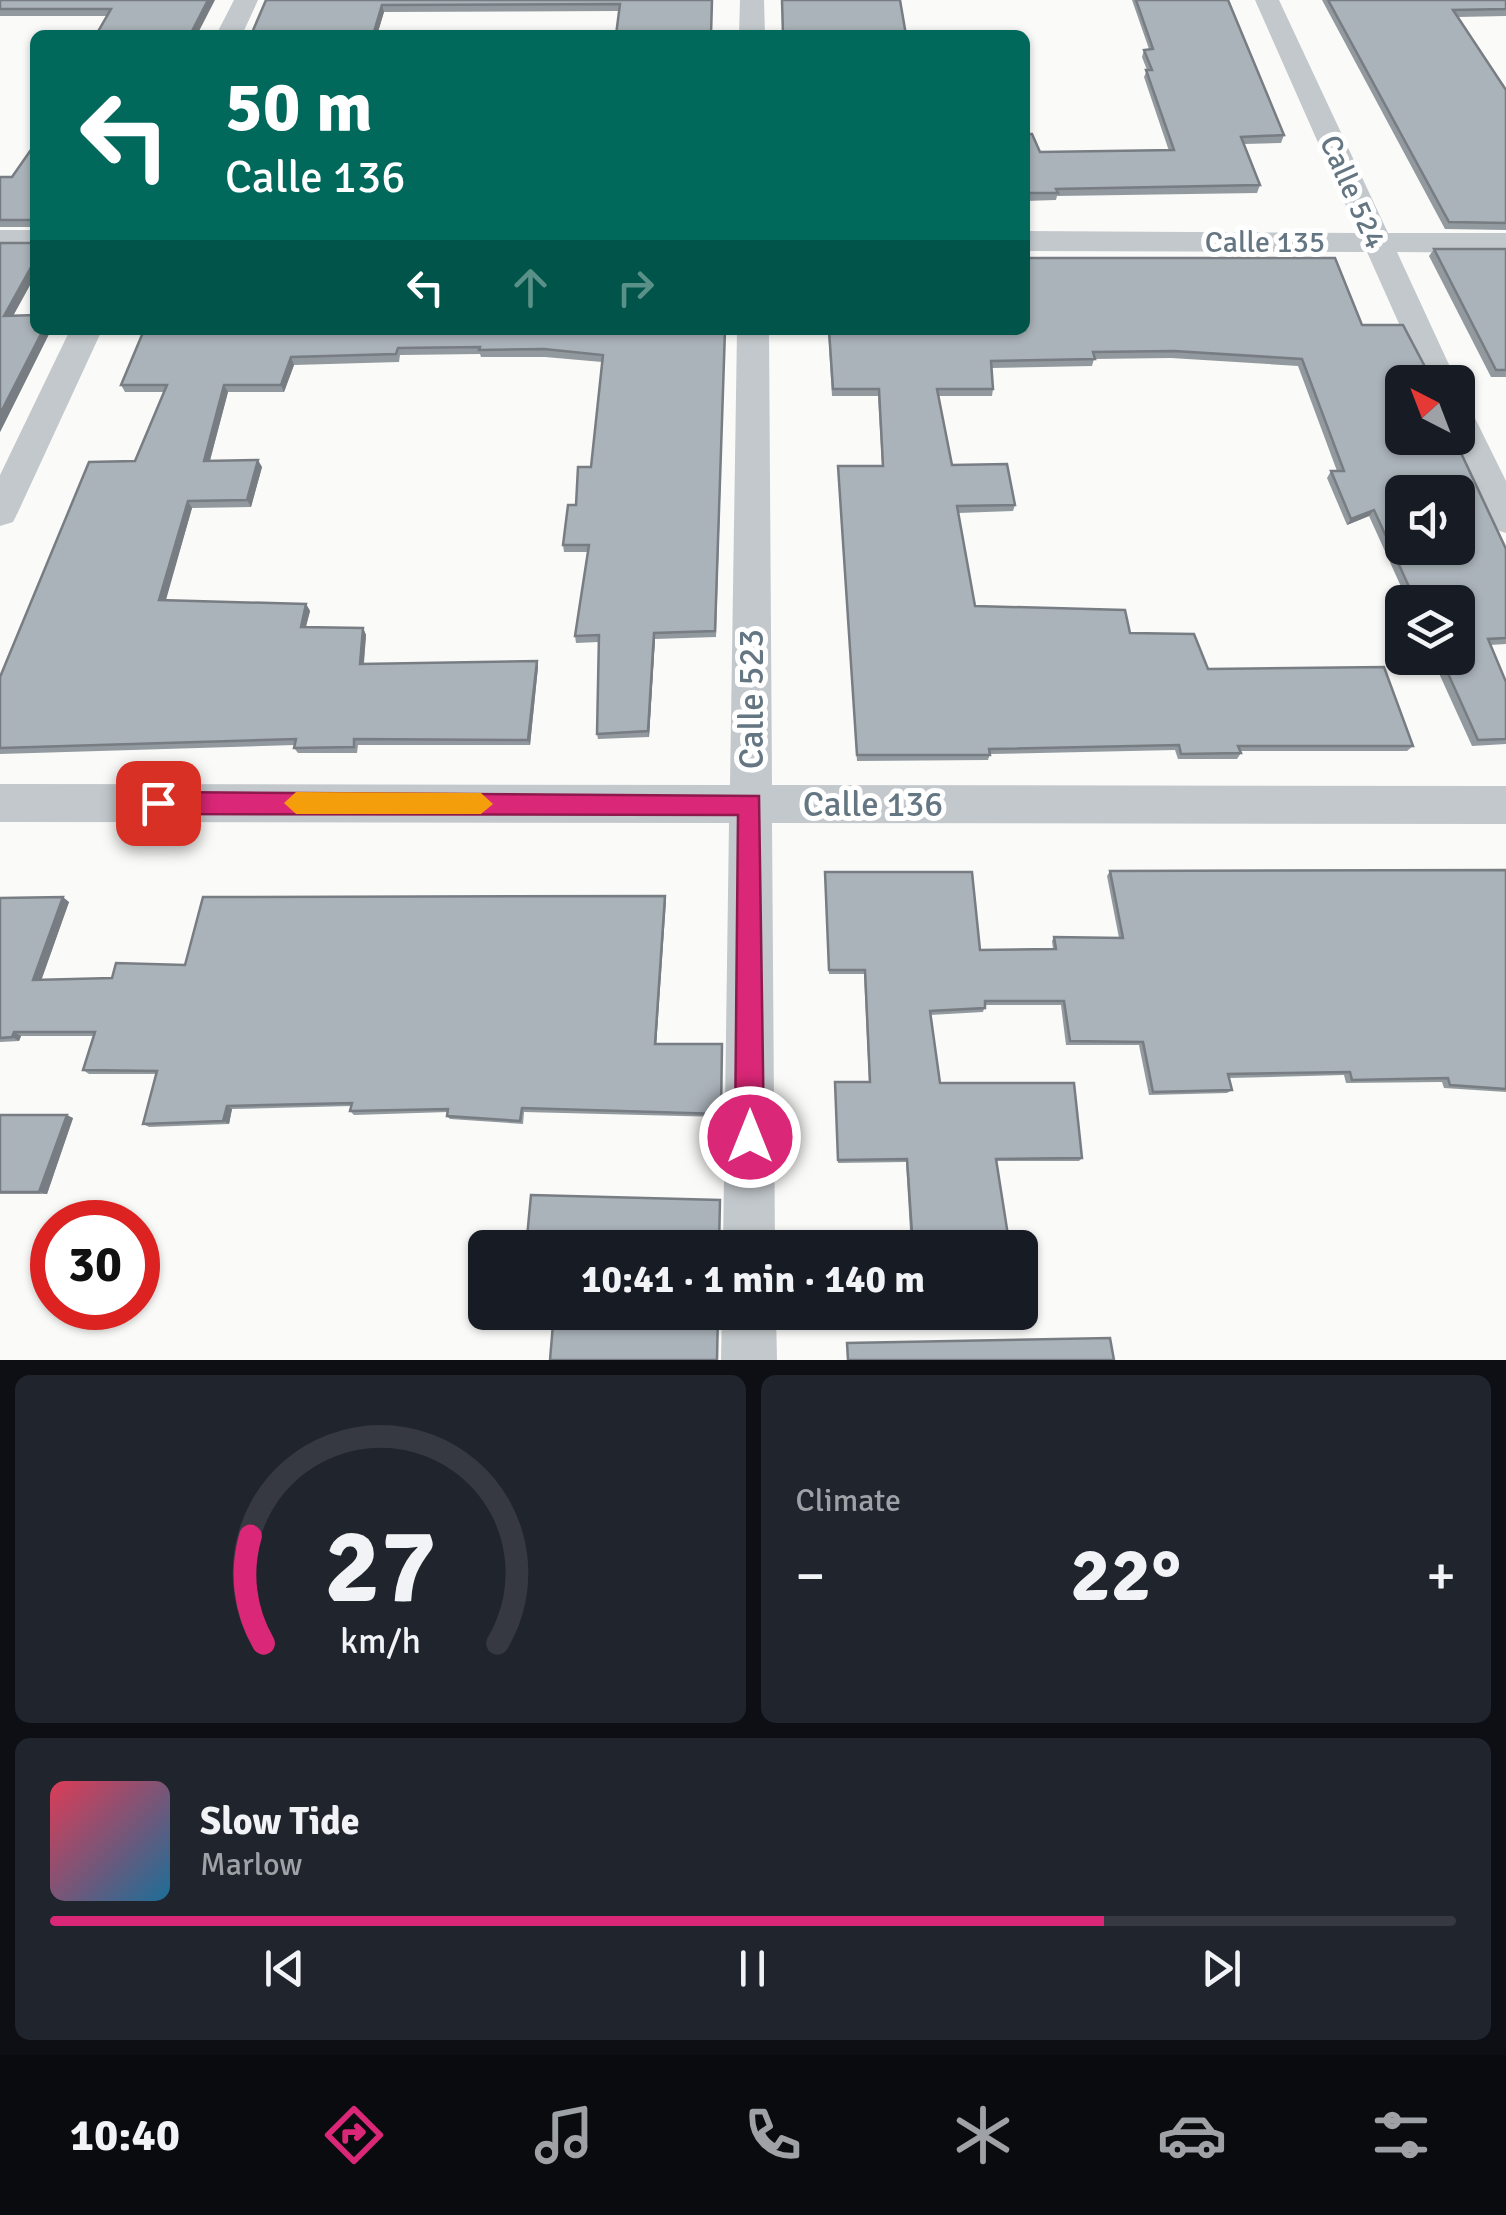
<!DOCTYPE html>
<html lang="en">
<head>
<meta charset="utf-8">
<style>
	body { margin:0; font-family:Signika,sans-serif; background:#20242c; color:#f1f3f6; height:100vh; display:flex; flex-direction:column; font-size:38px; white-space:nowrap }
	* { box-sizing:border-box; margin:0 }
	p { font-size:32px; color:#9ea1a6 }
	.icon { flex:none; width:55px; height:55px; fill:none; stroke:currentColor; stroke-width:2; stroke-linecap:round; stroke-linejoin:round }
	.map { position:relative; height:1360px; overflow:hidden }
	.panel { display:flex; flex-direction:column; gap:15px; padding:15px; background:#0d0f14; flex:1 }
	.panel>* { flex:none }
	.guide { position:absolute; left:30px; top:30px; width:1000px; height:305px; border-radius:15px; box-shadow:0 2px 8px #0004; background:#00695c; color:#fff; overflow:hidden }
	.needle { width:65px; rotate:318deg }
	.buttons { position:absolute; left:1385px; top:365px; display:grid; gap:20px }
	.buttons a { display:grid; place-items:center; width:90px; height:90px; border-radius:15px; background:#171b24; box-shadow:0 2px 8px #0004; font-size:50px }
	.speed { position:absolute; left:30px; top:1200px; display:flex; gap:20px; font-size:50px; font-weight:700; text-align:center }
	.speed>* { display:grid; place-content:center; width:130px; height:130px; border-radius:50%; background:#171b24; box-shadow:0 2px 8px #0004; line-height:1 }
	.speed .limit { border:15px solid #d22; background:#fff; color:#111 }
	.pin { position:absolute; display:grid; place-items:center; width:85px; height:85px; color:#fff; margin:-42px; border-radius:20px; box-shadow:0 5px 15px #0006 }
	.me { position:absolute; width:110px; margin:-55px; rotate:0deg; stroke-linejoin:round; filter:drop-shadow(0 0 8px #0008) }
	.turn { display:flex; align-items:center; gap:35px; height:210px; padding:0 30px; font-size:45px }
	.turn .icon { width:130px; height:130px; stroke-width:2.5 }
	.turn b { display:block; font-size:70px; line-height:85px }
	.lanes { display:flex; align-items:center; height:95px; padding:0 30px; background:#0003; justify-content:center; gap:50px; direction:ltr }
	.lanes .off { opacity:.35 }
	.big { font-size:75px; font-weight:700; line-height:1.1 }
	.panel .card { flex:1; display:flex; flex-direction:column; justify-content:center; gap:15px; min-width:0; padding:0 35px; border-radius:15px; background:#20242c }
	.panel .dial { align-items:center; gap:0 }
	.dial svg { height:260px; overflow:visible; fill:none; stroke:#363941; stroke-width:7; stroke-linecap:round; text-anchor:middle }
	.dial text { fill:#f1f3f6; stroke:none }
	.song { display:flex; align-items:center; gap:30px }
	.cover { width:120px; height:120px; border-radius:15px; background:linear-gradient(135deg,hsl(350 70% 55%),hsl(200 70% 35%)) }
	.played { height:10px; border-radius:5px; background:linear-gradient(90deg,#db2777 75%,#363941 75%) }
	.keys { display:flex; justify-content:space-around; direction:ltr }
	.heat { display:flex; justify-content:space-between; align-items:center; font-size:55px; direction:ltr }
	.panel .tiles { flex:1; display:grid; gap:15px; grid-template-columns:1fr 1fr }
	.card:last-child { grid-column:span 2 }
	.trip { position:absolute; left:468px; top:1230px; width:570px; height:100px; border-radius:15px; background:#171b24; box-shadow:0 2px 8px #0004; font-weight:700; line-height:100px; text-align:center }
	.tab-bar { display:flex; height:160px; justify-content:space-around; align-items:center; background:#090b0e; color:#9ea1a6 }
	.tab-bar .icon { width:70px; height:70px }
	.tab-bar .active { color:#db2777 }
	.tab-bar b { font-size:45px; color:#f1f3f6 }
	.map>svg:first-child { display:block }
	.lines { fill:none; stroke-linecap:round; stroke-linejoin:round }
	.minor { fill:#c3c8cc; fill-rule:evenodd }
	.wall { fill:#929a9f }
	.shaded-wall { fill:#777d82 }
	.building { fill:#aab3b9; stroke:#777d82; stroke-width:2.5; fill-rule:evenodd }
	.route { fill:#db2777; stroke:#8e194d; stroke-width:2.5 }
	.slow { fill:#f59e0b }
	.labels { text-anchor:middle; stroke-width:10; stroke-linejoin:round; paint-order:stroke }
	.far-street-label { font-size:30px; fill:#657683; stroke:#fff }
	.street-label { font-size:35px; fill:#657683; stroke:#fff }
</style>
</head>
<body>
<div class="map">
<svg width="1506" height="1360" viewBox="0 0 1506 1360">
	<rect width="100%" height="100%" fill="#fafaf8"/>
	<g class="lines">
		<g class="minor">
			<polygon points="234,0 258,0 242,35 216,35"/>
			<polygon points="740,0 764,0 765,35 739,35"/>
			<polygon points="1255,0 1279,0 1388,233 1506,233 1506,253 1397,252 1457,382 1425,382 1367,252 1025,251 1025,231 1358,233"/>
			<rect x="0" y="230" width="35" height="18"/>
			<polygon points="70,330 102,330 18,512 13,522 0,526 0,475"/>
			<polygon points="737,330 769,330 772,785 1506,786 1506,824 772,823 775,1248 723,1248 729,823 0,822 0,784 730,785"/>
			<polygon points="1458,405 1470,408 1506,481 1506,533 1493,529 1450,438 1458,438"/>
			<polygon points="722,1312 776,1312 777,1360 721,1360"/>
		</g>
	</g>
	<g class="wall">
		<polygon points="0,0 215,0 107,16 0,16"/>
		<polygon points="266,0 713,0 619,11 384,12 377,35 251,35"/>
		<polygon points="1132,0 1228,0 1284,135 1281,143 1244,144 1260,185 1257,193 1057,196 1056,200 1025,201 1025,134 1040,152 1169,151 1144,77 1147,70 1142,57 1144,50 1149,49"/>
		<polygon points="1322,0 1506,0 1506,16 1458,17 1506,90 1506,230 1445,229"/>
		<polygon points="35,144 35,276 13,316 51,330 0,432 0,243 33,243 33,227 0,227 0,177 12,177"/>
		<polygon points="1434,249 1506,249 1506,377 1491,377 1429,256"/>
		<polygon points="1025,258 1362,325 1402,382 1506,549 1506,644 1490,645 1506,682 1506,744 1472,746 1432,658 1458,658 1458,602 1408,602 1369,516 1347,525 1327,478 1331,471 1337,471 1298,366 1171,358 1094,359 1092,366 991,368 993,389 992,396 938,396 952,465 1015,505 1013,511 958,513 975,606 1130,633 1208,669 1413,746 1407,751 1240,751 1241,753 1237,759 1178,759 1175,750 990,754 988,760 857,761 838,473 838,466 882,466 878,396 832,396 828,330 1025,330"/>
		<polygon points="144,330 725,330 716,637 655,639 649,737 598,739 597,734 599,642 576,643 575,636 588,552 564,552 563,545 591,467 602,362 545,357 481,357 480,354 400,355 399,362 294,365 284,392 228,392 210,461 262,467 251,507 192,508 165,601 306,604 310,611 306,627 363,628 366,635 364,664 537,661 538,667 530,745 358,745 357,753 298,753 294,748 295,745 0,754 0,677 135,461 164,392 125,392 121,385"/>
		<polygon points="1506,870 1506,1092 1444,1088 1442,1082 1346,1083 1344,1075 1229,1078 1232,1090 1227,1093 1149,1095 1139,1045 1066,1045 1061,1005 985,1005 983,1012 930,1015 940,1083 1082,1158 1079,1161 997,1161 1010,1248 911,1248 906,1162 838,1163 835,1082 869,1082 864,974 829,974 825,872 980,950 1053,949 1052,941 1054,937 1119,938 1107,876 1110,871"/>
		<polygon points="665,896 656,1044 722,1044 721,1117 524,1112 523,1124 450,1119 447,1116 448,1112 354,1115 350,1111 351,1106 232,1109 229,1124 149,1127 143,1124 156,1074 89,1074 83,1070 94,1036 21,1036 19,1041 0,1042 0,898 69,902 41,980 112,978 185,965"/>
		<polygon points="0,1115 73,1118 47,1194 0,1194"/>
	</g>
	<g class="shaded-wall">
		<polygon points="208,0 215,0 197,35 190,35"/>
		<polygon points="382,5 384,12 377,35 373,35"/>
		<polygon points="35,260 35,276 9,323 4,316"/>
		<polygon points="43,330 51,330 0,432 0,414"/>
		<polygon points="291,357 294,365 284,392 281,385"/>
		<polygon points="224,385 228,392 208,467 204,461"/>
		<polygon points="258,460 262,467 251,507 247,500"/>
		<polygon points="188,501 192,508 164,607 159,600"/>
		<polygon points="1374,510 1369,516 1347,525 1351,519"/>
		<polygon points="306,604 310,611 304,633 301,627"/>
		<polygon points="363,628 366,635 363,670 360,664"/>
		<polygon points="654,633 655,639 649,737 648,731"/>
		<polygon points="537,661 538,667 530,745 528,740"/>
		<polygon points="665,896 666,901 656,1048 655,1044"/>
		<polygon points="63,897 69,902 40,984 33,980"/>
		<polygon points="14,1032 21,1036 19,1041 12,1037"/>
		<polygon points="227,1106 232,1109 229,1124 223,1121"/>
		<polygon points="67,1115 73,1118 47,1194 39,1192"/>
	</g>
	<g class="building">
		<polygon points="0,0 208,0 190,35 96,35 111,9 0,9"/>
		<polygon points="266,0 712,0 711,35 616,35 620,4 382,5 373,35 251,35"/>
		<polygon points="782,0 900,0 906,35 783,35"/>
		<polygon points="1136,0 1228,0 1284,135 1241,137 1260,185 1056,189 1058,193 1025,193 1025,134 1032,134 1040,152 1174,150 1146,70 1152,70 1144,50 1153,49"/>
		<polygon points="1328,0 1506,0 1506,9 1453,10 1506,90 1506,223 1449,222"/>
		<polygon points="35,144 35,260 4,316 35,315 35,330 43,330 0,414 0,243 33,243 33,220 0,220 0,177 12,177"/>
		<polygon points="1434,249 1506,249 1506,370 1496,370"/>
		<path d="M1025,258H1335L1362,325H1403L1433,382H1402V438H1454L1506,549V638L1488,639L1506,682V739L1478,740L1441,658H1458V602H1416L1374,510L1351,519L1331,471H1344L1302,359L1174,351L1093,352L1095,359L991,361L993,389H937L952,465L1007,464L1015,505L957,506L975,606L1125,610L1130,633L1194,634L1208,669L1384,667L1413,746H1238L1241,753L1181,754L1179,745L989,749L990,755H857L838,466H883L879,389H833L829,330H1025V289H1027L1025,280ZM1402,492H1458V548H1402Z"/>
		<polygon points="144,330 725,330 715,631 654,633 648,731 597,734 599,635 575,636 589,545 563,545 568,505 576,505 578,467 591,467 603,355 544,349 479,350 480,347 398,348 396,354 291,357 281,385 224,385 204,461 258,460 247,500 188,501 159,600 306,604 301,627 363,628 360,664 537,661 528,740 354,739 354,747 294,748 296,739 0,748 0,677 89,462 135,461 167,385 121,385"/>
		<polygon points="1506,870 1506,1089 1450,1085 1448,1078 1352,1080 1350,1072 1228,1074 1232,1090 1153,1092 1143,1042 1070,1041 1064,1001 985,1001 985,1008 930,1011 940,1083 1074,1083 1082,1158 996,1159 1010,1248 913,1248 907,1159 838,1160 835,1082 870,1082 865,970 829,970 825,872 972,872 980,950 1056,949 1054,937 1123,938 1110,871"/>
		<polygon points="665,896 655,1044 722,1044 721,1114 522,1108 520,1121 447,1116 448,1109 350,1111 352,1103 227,1106 223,1121 143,1124 157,1071 83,1070 95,1032 14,1032 12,1037 0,1038 0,898 63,897 33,980 112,978 116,963 185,965 203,897"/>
		<polygon points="0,1115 67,1115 39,1192 0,1192"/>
		<polygon points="531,1195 720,1200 719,1248 526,1248"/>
		<polygon points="554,1312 718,1312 717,1360 550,1360"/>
		<polygon points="1110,1338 1114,1360 848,1360 847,1343"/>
	</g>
	<polygon class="route" points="158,792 759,796 764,1137 760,1147 750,1151 739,1147 735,1137 738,815 158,814 146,803"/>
	<polygon class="slow" points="296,792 481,793 493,804 481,814 296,814 284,803"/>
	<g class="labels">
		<g class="far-street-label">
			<text transform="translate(1353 192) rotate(66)" y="10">Calle 524</text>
			<text x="1265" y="252">Calle 135</text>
		</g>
		<g class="street-label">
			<text transform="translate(751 699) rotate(-90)" y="12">Calle 523</text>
			<text x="873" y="816">Calle 136</text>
		</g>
	</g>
</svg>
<div class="buttons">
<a><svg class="needle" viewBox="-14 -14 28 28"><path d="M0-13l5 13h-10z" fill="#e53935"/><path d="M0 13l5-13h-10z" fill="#9ea1a6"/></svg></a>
<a><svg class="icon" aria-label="sound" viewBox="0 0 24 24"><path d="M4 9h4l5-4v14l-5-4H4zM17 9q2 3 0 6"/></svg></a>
<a><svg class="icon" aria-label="layers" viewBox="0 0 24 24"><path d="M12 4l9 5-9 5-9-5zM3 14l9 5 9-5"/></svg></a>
</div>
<div class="speed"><div class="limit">30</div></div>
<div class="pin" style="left:158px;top:803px;background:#d93025"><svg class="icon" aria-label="arrive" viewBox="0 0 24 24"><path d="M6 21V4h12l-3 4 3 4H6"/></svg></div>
<svg class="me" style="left:750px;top:1137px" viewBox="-20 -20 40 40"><circle r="17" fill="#db2777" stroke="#fff" stroke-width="3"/><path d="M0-11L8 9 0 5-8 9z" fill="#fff"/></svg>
<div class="trip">10:41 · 1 min · 140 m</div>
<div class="guide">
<div class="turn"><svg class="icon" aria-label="left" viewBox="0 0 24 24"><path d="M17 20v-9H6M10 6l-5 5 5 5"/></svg><div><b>50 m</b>Calle 136</div></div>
<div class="lanes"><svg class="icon" aria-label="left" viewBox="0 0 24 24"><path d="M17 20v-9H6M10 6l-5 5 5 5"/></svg><svg class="icon off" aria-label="ahead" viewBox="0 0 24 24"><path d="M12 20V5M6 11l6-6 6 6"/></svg><svg class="icon off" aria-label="right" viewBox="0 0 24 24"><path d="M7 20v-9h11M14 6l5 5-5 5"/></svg></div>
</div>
</div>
<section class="panel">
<div class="tiles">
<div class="card dial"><svg viewBox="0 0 100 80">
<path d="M14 69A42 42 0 1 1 86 69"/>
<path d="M14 69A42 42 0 0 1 10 36" stroke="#db2777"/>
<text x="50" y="56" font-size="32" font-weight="700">27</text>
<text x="50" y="72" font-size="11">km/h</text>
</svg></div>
<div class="card"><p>Climate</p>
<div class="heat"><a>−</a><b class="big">22°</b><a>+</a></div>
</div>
<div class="card">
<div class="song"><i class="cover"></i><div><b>Slow Tide</b><p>Marlow</p></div></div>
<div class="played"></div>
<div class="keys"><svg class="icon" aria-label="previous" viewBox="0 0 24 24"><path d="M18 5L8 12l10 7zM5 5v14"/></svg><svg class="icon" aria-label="pause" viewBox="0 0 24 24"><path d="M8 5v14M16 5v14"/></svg><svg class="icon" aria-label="next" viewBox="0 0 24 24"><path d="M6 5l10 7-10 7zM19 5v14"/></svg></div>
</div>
</div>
</section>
<nav class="tab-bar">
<b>10:40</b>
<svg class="icon active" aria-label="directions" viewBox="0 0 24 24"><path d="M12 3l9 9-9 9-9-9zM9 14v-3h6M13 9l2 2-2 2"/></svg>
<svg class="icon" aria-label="music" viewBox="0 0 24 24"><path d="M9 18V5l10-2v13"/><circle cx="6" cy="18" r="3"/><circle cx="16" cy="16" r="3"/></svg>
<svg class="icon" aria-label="phone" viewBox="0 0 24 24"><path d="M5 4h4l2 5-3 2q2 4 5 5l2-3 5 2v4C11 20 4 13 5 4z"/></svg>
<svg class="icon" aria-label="climate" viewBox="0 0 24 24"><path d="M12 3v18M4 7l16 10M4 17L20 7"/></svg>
<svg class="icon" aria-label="car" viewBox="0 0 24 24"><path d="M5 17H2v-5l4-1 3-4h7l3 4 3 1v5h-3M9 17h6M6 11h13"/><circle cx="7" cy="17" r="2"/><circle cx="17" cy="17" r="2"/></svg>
<svg class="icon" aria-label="filters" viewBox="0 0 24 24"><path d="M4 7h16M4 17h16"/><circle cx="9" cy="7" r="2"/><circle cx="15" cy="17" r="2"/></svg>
</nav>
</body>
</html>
